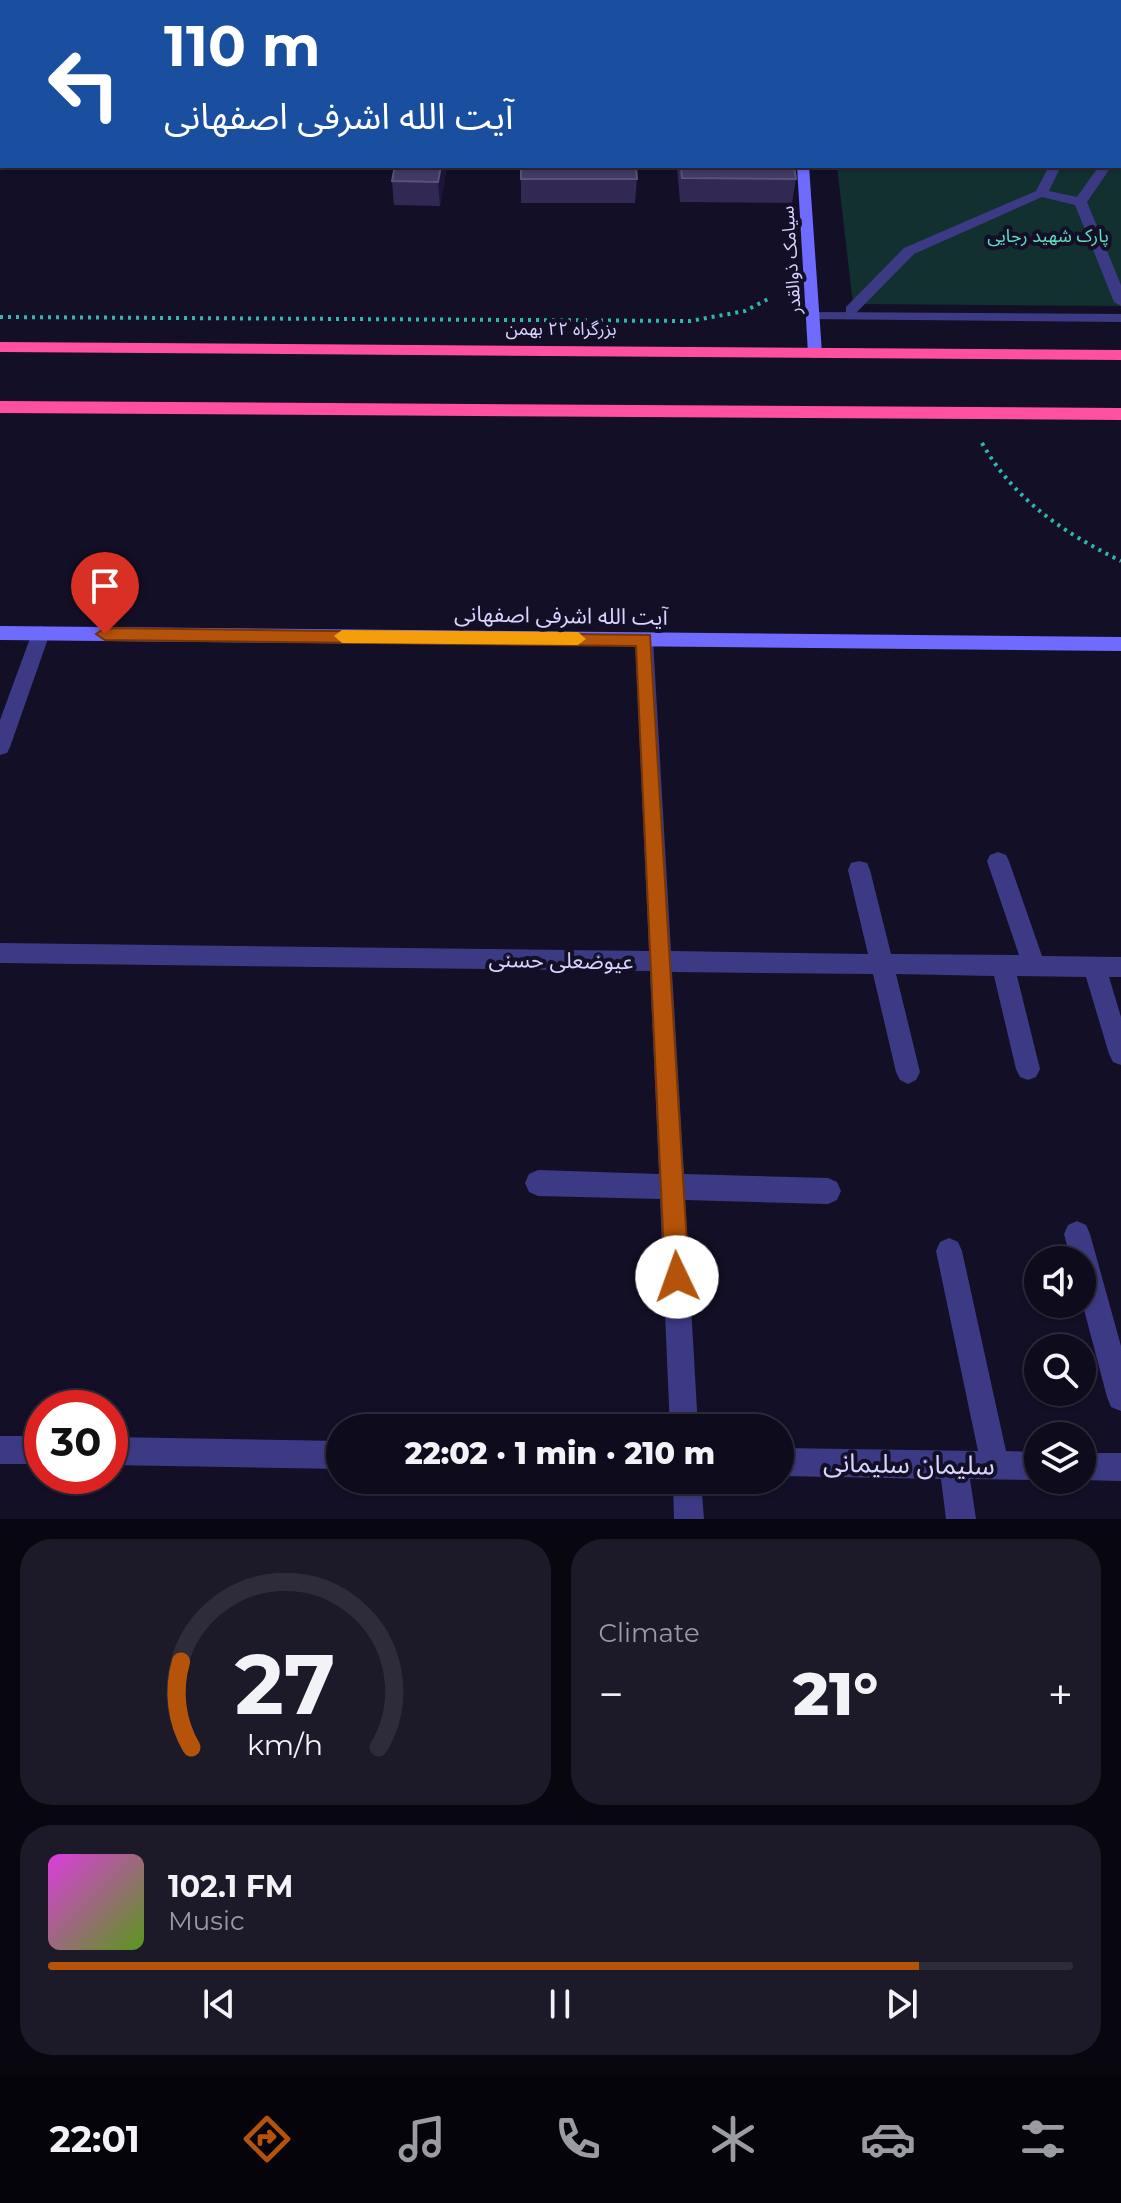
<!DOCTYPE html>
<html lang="en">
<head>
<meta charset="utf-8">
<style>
	body { margin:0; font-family:Montserrat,"Noto Sans Arabic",sans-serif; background:#1c1929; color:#f1f3f6; height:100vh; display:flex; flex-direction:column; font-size:30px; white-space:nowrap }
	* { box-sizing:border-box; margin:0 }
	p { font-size:26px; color:#9b9ba3 }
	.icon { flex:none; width:44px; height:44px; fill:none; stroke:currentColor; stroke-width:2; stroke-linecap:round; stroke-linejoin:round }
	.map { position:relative; height:1519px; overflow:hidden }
	.details { display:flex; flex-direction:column; gap:20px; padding:20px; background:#08060f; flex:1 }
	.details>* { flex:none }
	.top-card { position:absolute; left:0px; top:0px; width:1122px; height:168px; box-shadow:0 2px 6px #0004,0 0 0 2px #2e2b3b; background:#1a4fa0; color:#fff; overflow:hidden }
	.controls { position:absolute; left:1024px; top:1246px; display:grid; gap:16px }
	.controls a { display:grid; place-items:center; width:72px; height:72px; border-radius:50%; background:#0e0b1c; box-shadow:0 2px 6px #0004,0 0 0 2px #2e2b3b; font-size:40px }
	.speed { position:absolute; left:24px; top:1390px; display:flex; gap:16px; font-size:40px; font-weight:700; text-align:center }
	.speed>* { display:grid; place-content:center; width:104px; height:104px; border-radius:50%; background:#0e0b1c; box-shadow:0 2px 6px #0004,0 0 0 2px #2e2b3b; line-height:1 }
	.speed .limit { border:12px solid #d22; background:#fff; color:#111 }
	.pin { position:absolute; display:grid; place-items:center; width:68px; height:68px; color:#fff; margin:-82px -34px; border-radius:50% 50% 50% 0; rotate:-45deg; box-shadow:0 0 8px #0007 }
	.pin .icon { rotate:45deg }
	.me { position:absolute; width:88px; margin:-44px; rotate:357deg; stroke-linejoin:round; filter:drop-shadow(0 0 6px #0008) }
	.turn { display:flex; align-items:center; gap:28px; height:168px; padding:0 32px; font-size:36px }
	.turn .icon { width:104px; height:104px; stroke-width:2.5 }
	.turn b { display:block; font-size:56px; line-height:68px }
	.big { font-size:60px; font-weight:800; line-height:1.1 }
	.details .card { flex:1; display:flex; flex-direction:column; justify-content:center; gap:12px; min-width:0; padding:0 28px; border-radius:32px; background:#1c1929 }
	.details .dial { align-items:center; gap:0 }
	.dial svg { height:208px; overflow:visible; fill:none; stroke:#2e2b3b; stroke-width:7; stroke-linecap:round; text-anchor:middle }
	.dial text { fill:#f1f3f6; stroke:none }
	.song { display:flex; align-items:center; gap:24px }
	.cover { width:96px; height:96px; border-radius:12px; background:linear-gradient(135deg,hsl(300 70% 55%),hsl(90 70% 35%)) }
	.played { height:8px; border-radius:4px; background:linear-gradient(90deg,#b45309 85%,#2e2b3b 85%) }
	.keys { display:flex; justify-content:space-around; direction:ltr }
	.heat { display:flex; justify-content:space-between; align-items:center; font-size:44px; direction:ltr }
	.details .tiles { flex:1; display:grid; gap:20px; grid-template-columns:1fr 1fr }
	.card:last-child { grid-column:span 2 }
	.trip { position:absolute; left:326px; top:1414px; width:468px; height:80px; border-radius:40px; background:#0e0b1c; box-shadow:0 2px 6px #0004,0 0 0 2px #2e2b3b; font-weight:800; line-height:80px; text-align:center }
	.menu { display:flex; height:128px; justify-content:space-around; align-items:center; background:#06040b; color:#9b9ba3 }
	.menu .icon { width:56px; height:56px }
	.menu .active { color:#b45309 }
	.menu b { font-size:36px; color:#f1f3f6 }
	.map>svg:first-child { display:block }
	.green { fill:#12302f }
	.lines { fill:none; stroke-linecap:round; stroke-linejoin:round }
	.path { stroke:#2fb8b0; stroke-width:4; stroke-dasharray:3 5; stroke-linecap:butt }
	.lane { fill:#3d3a85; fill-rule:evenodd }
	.street { fill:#3d3a85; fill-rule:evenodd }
	.secondary { fill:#6f6bff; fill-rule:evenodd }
	.highway { fill:#ff4fa3; fill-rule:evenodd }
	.wall { fill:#312854 }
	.shaded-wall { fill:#1d163a }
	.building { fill:#433a66; stroke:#5a527e; stroke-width:2 }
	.route { fill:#b45309; stroke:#753606; stroke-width:2 }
	.slow { fill:#f59e0b }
	.labels { text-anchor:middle; stroke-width:8; stroke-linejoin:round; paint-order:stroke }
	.far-park-label { font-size:18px; fill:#5fe0c0; stroke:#130f26 }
	.far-street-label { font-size:18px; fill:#d9d4ff; stroke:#130f26 }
	.street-label { font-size:22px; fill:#d9d4ff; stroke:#130f26 }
	.near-street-label { font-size:26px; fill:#d9d4ff; stroke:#130f26 }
</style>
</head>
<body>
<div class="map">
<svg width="1121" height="1519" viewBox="0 0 1121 1519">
	<rect width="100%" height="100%" fill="#130f26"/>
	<polygon class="green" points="819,0 1121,0 1121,306 853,304 837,166 1120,166 1120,2"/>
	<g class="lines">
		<g class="path">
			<polyline points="0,317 690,321 745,311 770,298"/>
			<path d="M982,443C1014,500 1064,533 1121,561"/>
		</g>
		<polygon class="lane" points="812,312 1121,314 1121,322 807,319 807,313"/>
		<g class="street">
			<rect x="1074" y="0" width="10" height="2"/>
			<polygon points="1104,0 1114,0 1115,2 1105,2"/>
			<rect x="0" y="3" width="2" height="6"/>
			<rect x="1120" y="32" width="1" height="9"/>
			<rect x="1120" y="64" width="1" height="6"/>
			<rect x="0" y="73" width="2" height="6"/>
			<polygon points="1121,158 1121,167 1117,166 1120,166"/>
			<polygon points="1049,166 1061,166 1049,191 1077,197 1099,166 1111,167 1087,202 1121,285 1121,306 1114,302 1075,205 1042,197 914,254 856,313 846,313 846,307 904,248 1036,191"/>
			<polygon points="41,626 50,633 10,747 7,753 0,755 0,720 32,633"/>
			<polygon points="644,632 653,639 671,951 868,954 848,870 851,863 859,861 867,863 870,870 891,954 1019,955 987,861 990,855 998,852 1006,855 1009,861 1042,956 1121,957 1121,977 1109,977 1121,1017 1121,1065 1113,1062 1109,1054 1086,977 1017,976 1040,1069 1036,1077 1028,1080 1020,1077 1016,1069 994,976 896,974 920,1072 916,1080 908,1084 900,1080 896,1072 873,974 672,972 684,1174 828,1178 837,1182 841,1191 837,1200 828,1204 685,1200 698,1428 670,1428 660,1199 538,1196 529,1192 525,1183 529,1174 538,1170 659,1174 650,971 0,963 0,943 649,951 635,639"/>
			<polygon points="1077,1221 1086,1225 1090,1234 1121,1346 1121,1411 1111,1407 1107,1397 1082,1302 1082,1260 1071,1260 1064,1234 1068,1225"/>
			<polygon points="949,1238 958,1242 962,1251 1006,1451 1038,1452 1039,1480 970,1479 976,1519 946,1519 941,1479 780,1476 780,1448 978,1451 936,1251 940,1242"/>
			<rect x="0" y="1436" width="42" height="28"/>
			<polygon points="110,1437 340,1441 340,1469 110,1465"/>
			<polygon points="1082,1453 1121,1453 1121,1481 1079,1480 1082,1480"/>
			<polygon points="673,1480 701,1480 704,1519 674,1519"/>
		</g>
		<g class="secondary">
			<rect x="788" y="0" width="10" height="2"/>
			<polygon points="797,166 809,166 822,353 815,358 808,353"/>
			<polygon points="0,626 1121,637 1121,651 0,640"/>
		</g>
		<g class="highway">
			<polygon points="0,342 1121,350 1121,360 0,352"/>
			<polygon points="0,401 1121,408 1121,420 0,413"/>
		</g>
	</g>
	<g class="wall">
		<polygon points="395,166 447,166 440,206 394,205 392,181"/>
		<polygon points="521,166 637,179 635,203 521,203"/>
		<polygon points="677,166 794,166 796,179 792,203 680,202"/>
	</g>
	<polygon class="shaded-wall" points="441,166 447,166 440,206 438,182"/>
	<g class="building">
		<polygon points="395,166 441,166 438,182 392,181"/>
		<polygon points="521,166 636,166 637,179 521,179"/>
		<polygon points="681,166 794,166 796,179 682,178"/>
	</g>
	<polygon class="route" points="105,628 650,635 689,1277 685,1286 677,1289 668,1286 665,1277 636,646 105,640 96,634"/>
	<polygon class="slow" points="342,630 578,632 586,639 578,645 342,643 334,636"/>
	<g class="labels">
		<g class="far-park-label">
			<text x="1048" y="242">پارک شهید رجایی</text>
		</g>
		<g class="far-street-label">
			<text transform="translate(791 260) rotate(-94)" y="6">سیامک ذوالقدر</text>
			<text x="561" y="335">بزرگراه ۲۲ بهمن</text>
		</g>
		<g class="street-label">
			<text transform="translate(561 615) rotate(1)" y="8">آیت الله اشرفی اصفهانی</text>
			<text transform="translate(561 960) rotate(1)" y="8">عیوضعلی حسنی</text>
		</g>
		<g class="near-street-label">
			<text transform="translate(909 1464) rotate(1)" y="9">سلیمان سلیمانی</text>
		</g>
	</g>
</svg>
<div class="controls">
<a><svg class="icon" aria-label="sound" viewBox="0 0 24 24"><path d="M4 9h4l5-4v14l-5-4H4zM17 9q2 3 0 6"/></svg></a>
<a><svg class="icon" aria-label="search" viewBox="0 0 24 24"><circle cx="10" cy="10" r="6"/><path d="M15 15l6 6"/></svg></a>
<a><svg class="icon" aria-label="layers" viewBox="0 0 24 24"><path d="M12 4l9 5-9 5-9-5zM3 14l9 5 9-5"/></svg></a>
</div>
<div class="speed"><div class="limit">30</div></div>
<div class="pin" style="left:105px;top:634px;background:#d93025"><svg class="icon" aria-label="arrive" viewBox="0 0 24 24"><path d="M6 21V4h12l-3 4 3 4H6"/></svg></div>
<svg class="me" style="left:677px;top:1277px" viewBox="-20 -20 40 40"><circle r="19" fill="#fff"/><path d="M0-13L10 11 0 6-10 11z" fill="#b45309"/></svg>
<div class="trip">22:02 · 1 min · 210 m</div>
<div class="top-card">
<div class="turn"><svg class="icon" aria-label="left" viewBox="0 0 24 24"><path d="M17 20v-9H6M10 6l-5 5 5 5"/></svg><div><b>110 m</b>آیت الله اشرفی اصفهانی</div></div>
</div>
</div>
<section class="details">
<div class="tiles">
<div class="card dial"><svg viewBox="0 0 100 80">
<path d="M14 69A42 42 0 1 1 86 69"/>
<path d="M14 69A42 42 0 0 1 10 36" stroke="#b45309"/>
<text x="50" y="56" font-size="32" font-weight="700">27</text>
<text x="50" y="72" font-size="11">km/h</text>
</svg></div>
<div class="card"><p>Climate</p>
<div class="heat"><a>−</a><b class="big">21°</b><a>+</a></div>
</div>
<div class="card">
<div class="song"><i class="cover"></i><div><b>102.1 FM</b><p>Music</p></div></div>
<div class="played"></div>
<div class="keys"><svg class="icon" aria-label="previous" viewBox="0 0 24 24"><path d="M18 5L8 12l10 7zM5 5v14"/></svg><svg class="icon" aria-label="pause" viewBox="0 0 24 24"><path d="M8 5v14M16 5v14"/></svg><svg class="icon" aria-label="next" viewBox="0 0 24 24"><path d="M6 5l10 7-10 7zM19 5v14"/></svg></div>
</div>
</div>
</section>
<nav class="menu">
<b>22:01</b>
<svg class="icon active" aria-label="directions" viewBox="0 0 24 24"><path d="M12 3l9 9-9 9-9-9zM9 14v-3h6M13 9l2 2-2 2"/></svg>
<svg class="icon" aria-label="music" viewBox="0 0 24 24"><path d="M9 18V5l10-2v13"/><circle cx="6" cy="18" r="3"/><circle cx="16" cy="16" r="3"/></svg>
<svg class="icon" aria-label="phone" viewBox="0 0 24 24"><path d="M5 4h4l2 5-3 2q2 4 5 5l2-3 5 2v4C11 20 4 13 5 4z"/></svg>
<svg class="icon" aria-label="climate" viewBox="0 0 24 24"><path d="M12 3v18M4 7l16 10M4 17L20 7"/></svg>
<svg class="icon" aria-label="car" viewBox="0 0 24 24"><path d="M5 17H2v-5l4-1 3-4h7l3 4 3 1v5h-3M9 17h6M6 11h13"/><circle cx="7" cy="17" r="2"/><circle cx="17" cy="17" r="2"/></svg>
<svg class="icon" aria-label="filters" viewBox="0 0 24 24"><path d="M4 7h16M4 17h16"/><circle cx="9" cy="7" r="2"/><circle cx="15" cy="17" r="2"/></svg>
</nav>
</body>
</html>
